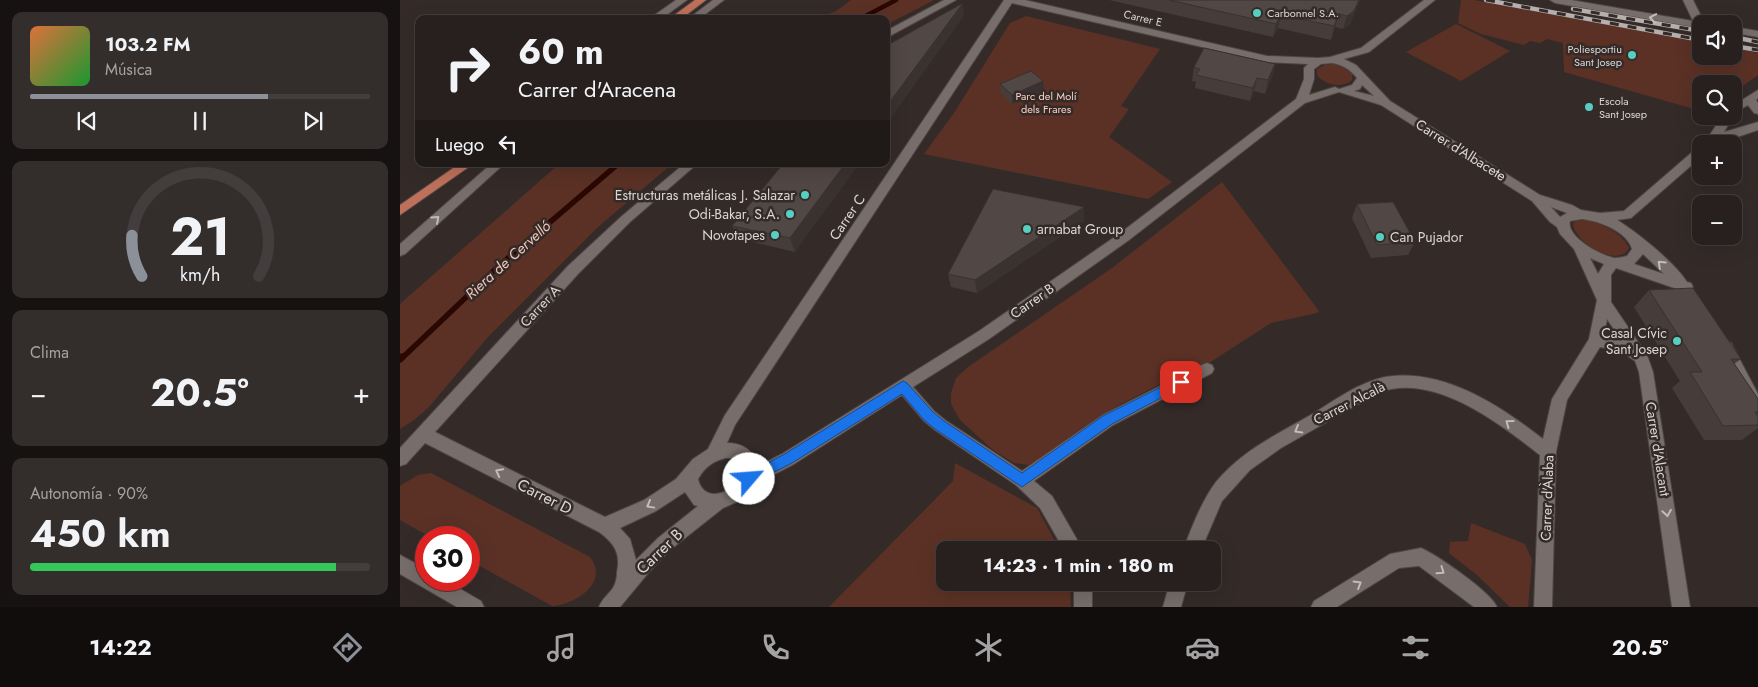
<!DOCTYPE html>
<html lang="es">
<head>
<meta charset="utf-8">
<style>
	body { margin:0; font-family:Jost,sans-serif; background:#332d2c; color:#f1f3f6; height:100vh; display:flex; flex-direction:column; font-size:19px; white-space:nowrap }
	* { box-sizing:border-box; margin:0 }
	p { font-size:16px; color:#a4a3a4 }
	.icon { flex:none; width:28px; height:28px; fill:none; stroke:currentColor; stroke-width:2; stroke-linecap:round; stroke-linejoin:round }
	.map { position:relative; flex:1; overflow:hidden }
	.drawer { display:flex; flex-direction:column; gap:12px; padding:12px; background:#151211; width:400px }
	.drawer>* { flex:none }
	.guide { position:absolute; left:15px; top:15px; width:475px; height:152px; border-radius:10px; box-shadow:0 5px 20px #0002,0 0 0 1px #433e3d; background:#27201f; color:#f1f3f6; overflow:hidden }
	.tools { position:absolute; left:1292px; top:15px; display:grid; gap:10px }
	.tools a { display:grid; place-items:center; width:50px; height:50px; border-radius:10px; background:#27201f; box-shadow:0 5px 20px #0002,0 0 0 1px #433e3d; font-size:25px }
	.speed { position:absolute; left:15px; top:526px; display:flex; gap:10px; font-size:25px; font-weight:700; text-align:center }
	.speed>* { display:grid; place-content:center; width:65px; height:65px; border-radius:50%; background:#27201f; box-shadow:0 5px 20px #0002,0 0 0 1px #433e3d; line-height:1 }
	.speed .limit { border:8px solid #d22; background:#fff; color:#111 }
	.pin { position:absolute; display:grid; place-items:center; width:42px; height:42px; color:#fff; margin:-21px; border-radius:10px; box-shadow:0 2px 8px #0006 }
	.me { position:absolute; width:55px; margin:-28px; rotate:63deg; stroke-linejoin:round; filter:drop-shadow(0 0 4px #0008) }
	.turn { display:flex; align-items:center; gap:18px; height:105px; padding:0 20px; font-size:22px }
	.turn .icon { width:65px; height:65px; stroke-width:2.5 }
	.turn b { display:block; font-size:35px; line-height:42px }
	.then { display:flex; align-items:center; height:48px; padding:0 20px; background:#0003; gap:10px; font-size:19px }
	.big { font-size:38px; font-weight:700; line-height:1.1 }
	.drawer .widget { flex:1; display:flex; flex-direction:column; justify-content:center; gap:8px; min-width:0; padding:0 18px; border-radius:10px; background:#332d2c }
	.drawer .dial { align-items:center; gap:0 }
	.dial svg { height:130px; overflow:visible; fill:none; stroke:#433e3d; stroke-width:7; stroke-linecap:round; text-anchor:middle }
	.dial text { fill:#f1f3f6; stroke:none }
	.song { display:flex; align-items:center; gap:15px }
	.cover { width:60px; height:60px; border-radius:8px; background:linear-gradient(135deg,hsl(20 70% 55%),hsl(130 70% 35%)) }
	.played { height:5px; border-radius:2px; background:linear-gradient(90deg,#8c9099 70%,#433e3d 70%) }
	.keys { display:flex; justify-content:space-around; direction:ltr }
	.heat { display:flex; justify-content:space-between; align-items:center; font-size:28px; direction:ltr }
	.charge { height:8px; border-radius:4px; background:linear-gradient(90deg,#34c759 90%,#433e3d 0) }
	.trip { position:absolute; left:536px; top:541px; width:285px; height:50px; border-radius:10px; background:#27201f; box-shadow:0 5px 20px #0002,0 0 0 1px #433e3d; font-weight:700; line-height:50px; text-align:center }
	.dock { display:flex; height:80px; justify-content:space-around; align-items:center; background:#100d0c; color:#a4a3a4 }
	.dock .icon { width:35px; height:35px }
	.dock .on { color:#8c9099 }
	.dock b { font-size:22px; color:#f1f3f6 }
	main { display:flex; flex:1; min-height:0 }
	.map>svg:first-child { display:block }
	.green { fill:#5b3125 }
	.lines { fill:none; stroke-linecap:round; stroke-linejoin:round }
	.stream-far2 { stroke:#2a0701; stroke-width:4.5 }
	.stream-far1 { stroke:#2a0701; stroke-width:5.5 }
	.stream { stroke:#2a0701; stroke-width:7 }
	.minor-casing { stroke:#4e4644; stroke-width:2 }
	.primary-casing { stroke:#4e4644; stroke-width:2 }
	.minor { fill:#776d6a; fill-rule:evenodd }
	.primary { fill:#be705a; fill-rule:evenodd }
	.rail-casing { stroke:#b5afad; stroke-width:4.5 }
	.rail { stroke:#342b29; stroke-width:3; stroke-dasharray:9; stroke-linecap:butt }
	.wall { fill:#463d3a }
	.shaded-wall { fill:#393230 }
	.building { fill:#514744; stroke:#393230 }
	.oneway { stroke:#c2bcba }
	.route { fill:#1a73e8; stroke:#114b97 }
	.poi-dot { fill:#56cec2; stroke:#342b29; stroke-width:2 }
	.labels { text-anchor:middle; stroke-width:5; stroke-linejoin:round; paint-order:stroke }
	.far-poi-label { font-size:11px; fill:#dbd6d4; stroke:#342b29; text-anchor:start }
	.far-street-label { font-size:11px; fill:#dbd6d4; stroke:#342b29 }
	.far-park-label { font-size:11px; fill:#fbcfc2; stroke:#342b29 }
	.street-label { font-size:14px; fill:#dbd6d4; stroke:#342b29 }
	.poi-label { font-size:14px; fill:#dbd6d4; stroke:#342b29; text-anchor:end }
	.water-label { font-size:15px; font-style:italic; fill:#f0c5b8; stroke:#342b29 }
	.near-street-label { font-size:16px; fill:#dbd6d4; stroke:#342b29 }
</style>
</head>
<body>
<main>
<section class="drawer">
<div class="widget">
<div class="song"><i class="cover"></i><div><b>103.2 FM</b><p>Música</p></div></div>
<div class="played"></div>
<div class="keys"><svg class="icon" aria-label="previous" viewBox="0 0 24 24"><path d="M18 5L8 12l10 7zM5 5v14"/></svg><svg class="icon" aria-label="pause" viewBox="0 0 24 24"><path d="M8 5v14M16 5v14"/></svg><svg class="icon" aria-label="next" viewBox="0 0 24 24"><path d="M6 5l10 7-10 7zM19 5v14"/></svg></div>
</div>
<div class="widget dial"><svg viewBox="0 0 100 80">
<path d="M14 69A42 42 0 1 1 86 69"/>
<path d="M14 69A42 42 0 0 1 8 44" stroke="#8c9099"/>
<text x="50" y="56" font-size="32" font-weight="700">21</text>
<text x="50" y="72" font-size="11">km/h</text>
</svg></div>
<div class="widget"><p>Clima</p>
<div class="heat"><a>−</a><b class="big">20.5°</b><a>+</a></div>
</div>
<div class="widget"><p>Autonomía · 90%</p><b class="big">450 km</b><div class="charge"></div></div>
</section>
<div class="map">
<svg width="1358" height="607" viewBox="0 0 1358 607">
	<rect width="100%" height="100%" fill="#342b29"/>
	<g class="green">
		<polygon points="451,0 534,0 486,25 486,19 417,19 436,11"/>
		<polygon points="1061,0 1074,0 1301,42 1301,56 1334,56 1334,48 1358,53 1358,75 1334,92 1334,84 1301,84 1301,111 1164,72 1163,43 1147,39 1140,43 1130,41 1124,45 1081,34 1058,23"/>
		<polygon points="626,16 760,49 721,106 729,109 709,137 772,182 748,199 524,154 554,113 610,23"/>
		<polygon points="1056,24 1110,51 1061,81 1006,52"/>
		<path d="M932,64L942,67L952,74V80C942,89 925,85 917,75V69L925,65Z"/>
		<polygon points="159,164 272,164 198,227 88,337 28,408 14,420 0,429 0,304"/>
		<polygon points="822,182 919,311 917,313 871,323 798,370 764,382 717,406 664,441 644,461 629,465 614,463 593,450 560,420 551,404 551,393 556,378 568,367 712,268"/>
		<path d="M1186,220C1203,224 1221,232 1229,248C1218,269 1175,243 1173,224L1175,221Z"/>
		<polygon points="555,463 637,508 660,550 545,550 545,582 670,583 671,607 429,607 553,481"/>
		<path d="M31,473L190,557C210,583 175,605 152,606L69,560V538L30,537L0,520V486L18,475Z"/>
		<polygon points="1071,523 1125,544 1132,560 1128,607 1110,607 1077,575 1049,553 1050,542 1068,541"/>
	</g>
	<g class="lines">
		<polyline class="stream-far2" points="460,19 496,0"/>
		<polyline class="stream-far1" points="1,359 100,265 218,164"/>
		<polyline class="stream" points="0,359 2,357"/>
		<g class="minor-casing">
			<g id="minor">
				<polygon points="276,0 287,0 261,19 249,19"/>
				<polygon points="313,0 324,0 299,19 288,19"/>
				<polygon points="544,0 556,0 486,38 486,31"/>
				<path d="M604,0H625L867,56L918,58L930,57L961,48L1024,0H1035L969,52L944,59L956,65L990,101L1140,195L1172,205L1181,210L1200,213L1224,211L1297,148L1301,147V157L1231,218L1217,220C1237,232 1275,263 1287,282L1291,283L1293,287L1291,291L1286,292L1216,268L1211,275V302L1247,355L1253,372L1290,607H1272L1239,372L1235,361L1220,351L1200,347L1167,400L1156,452L1152,607H1134L1140,455C1100,424 1033,371 978,393L881,448L850,470L822,501L801,550H783C792,527 801,502 816,482C842,450 880,433 914,413C937,399 965,378 993,376C1048,371 1102,407 1143,439L1152,399L1189,339L1197,300L1174,249L1160,234L1157,227L1150,222L1132,201L981,105L939,92L905,103L729,240L589,339L513,387L534,411L545,420L622,471L703,415L802,365L807,363L812,365L814,369L812,373L713,425L634,481L652,496L683,550H664L640,508L616,485L535,430L524,421L502,395L394,464L354,485L351,491L341,500L323,508L270,550L249,572L220,607H199C202,599 208,595 213,588C216,583 217,577 217,572C221,553 214,543 199,532L25,443L6,464L0,466V448L168,266L222,216L284,164H297L230,222L178,274L35,432L205,517L244,500L276,479L293,459L308,449L325,415ZM612,3L867,62L908,64L904,68V79L896,99L719,234L579,331L382,454L358,466C354,450 342,443 327,443L335,425ZM932,63C943,65 950,69 957,78L952,85L939,89L935,87L909,95L914,79V69L921,64ZM962,85L974,96L954,91L960,89ZM1151,207L1167,213L1160,217ZM1182,219C1199,221 1227,231 1232,249L1227,256C1223,257 1218,258 1215,258C1201,256 1166,237 1170,221ZM1243,254L1264,274L1234,264ZM1190,258L1204,264L1198,274ZM1207,319L1221,340L1204,336ZM326,458H336L340,462C351,485 305,511 298,479C305,467 313,461 326,458ZM285,492L294,505L298,506L258,538L236,560L230,539L220,528L256,511Z"/>
				<polygon points="1150,0 1171,0 1293,21 1283,0 1293,0 1305,24 1301,24 1300,28 1155,3"/>
				<polygon points="1334,27 1358,31 1358,37 1334,33"/>
				<polygon points="1358,90 1358,98 1356,100 1358,103 1358,114 1354,113 1348,105 1334,113 1334,105"/>
				<polygon points="1322,116 1333,116 1324,132 1358,122 1358,130 1317,144 1304,144"/>
				<polygon points="91,164 104,164 5,254 0,256 0,244"/>
				<polygon points="1326,341 1331,343 1358,394 1358,419 1353,417 1337,381 1319,347 1321,343"/>
				<path d="M1021,548C1037,555 1091,592 1097,607H1074L1019,566L999,568L937,607H911L914,601L990,554Z"/>
				<polygon points="0,555 26,569 26,580 45,580 81,601 84,607 57,607 0,574"/>
				<rect x="674" y="582" width="18" height="25"/>
				<polygon points="770,582 788,582 781,607 763,607"/>
			</g>
		</g>
		<g class="primary-casing">
			<g id="primary">
				<polygon points="295,0 306,0 281,19 269,19"/>
				<polygon points="59,164 73,164 0,215 0,205"/>
			</g>
		</g>
		<use href="#minor" class="minor"/>
		<use href="#primary" class="primary"/>
		<g class="rail-casing">
			<g id="rail">
				<polyline points="1086,0 1301,40"/>
				<polyline points="1173,9 1301,31"/>
				<polyline points="1334,37 1358,42"/>
				<polyline points="1334,46 1358,50"/>
			</g>
		</g>
		<use href="#rail" class="rail"/>
	</g>
	<g class="wall">
		<polygon points="709,0 960,0 950,24 943,29 935,27 931,40 878,28 873,37"/>
		<polygon points="875,64 872,77 865,94 854,91 850,101 795,88 796,82 792,81 794,67"/>
		<polygon points="600,84 644,91 612,104 601,93"/>
		<polygon points="383,164 395,252 339,239 332,226"/>
		<polygon points="957,204 1015,242 1008,255 971,258 952,218"/>
		<polygon points="684,207 684,221 577,293 551,287 548,274"/>
		<polygon points="1249,290 1341,359 1334,364 1358,399 1358,428 1342,440 1304,440 1272,388 1280,381 1234,307"/>
	</g>
	<g class="shaded-wall">
		<polygon points="959,0 960,0 950,24 943,29 947,16"/>
		<polygon points="563,3 564,16 486,125 486,107"/>
		<polygon points="939,14 931,40 934,26"/>
		<polygon points="881,15 878,28 873,37 876,24"/>
		<polygon points="875,64 872,77 865,94 868,80"/>
		<polygon points="857,78 854,91 850,101 853,88"/>
		<polygon points="643,81 644,91 612,104 612,95"/>
		<polygon points="445,164 459,164 395,252 390,238"/>
		<polygon points="684,207 684,221 577,293 575,280"/>
	</g>
	<g class="building">
		<polygon points="769,0 959,0 954,11 947,16 939,14 934,26 881,15 876,24"/>
		<polygon points="563,3 486,107 486,46"/>
		<polygon points="804,48 875,64 868,80 857,78 853,88 796,75 800,69 794,67"/>
		<polygon points="631,71 643,81 612,95 600,84"/>
		<polygon points="383,164 445,164 390,238 332,226"/>
		<polygon points="593,189 684,207 575,280 548,274"/>
		<polygon points="993,202 1015,242 977,245 957,204"/>
		<polygon points="1293,288 1341,359 1331,359 1358,399 1358,412 1355,412 1358,417 1358,425 1323,426 1290,372 1302,372 1249,290"/>
	</g>
	<defs><path id="oneway-chevron" d="M-2-3.5L2.5 0L-2 3.5" fill="none" stroke-width="1.6" stroke-linecap="round" stroke-linejoin="round" transform="scale(1.25)"/></defs>
	<g class="oneway">
		<use href="#oneway-chevron" transform="translate(1253 18) rotate(-170)"/>
		<use href="#oneway-chevron" transform="translate(36 219) rotate(-42)"/>
		<use href="#oneway-chevron" transform="translate(1261 264) rotate(-137)"/>
		<use href="#oneway-chevron" transform="translate(1109 423) rotate(-144)"/>
		<use href="#oneway-chevron" transform="translate(898 430) rotate(150)"/>
		<use href="#oneway-chevron" transform="translate(99 472) rotate(-153)"/>
		<use href="#oneway-chevron" transform="translate(250 505) rotate(151)"/>
		<use href="#oneway-chevron" transform="translate(1267 513) rotate(81)"/>
		<use href="#oneway-chevron" transform="translate(1041 571) rotate(35)"/>
		<use href="#oneway-chevron" transform="translate(958 584) rotate(-31)"/>
	</g>
	<polygon class="route" points="781,377 785,378 787,382 785,385 712,424 622,487 535,429 524,420 502,394 392,463 349,485 344,483 342,479 344,475 383,455 503,381 507,383 533,412 544,421 622,473 703,416"/>
	<g class="poi-dot">
		<circle cx="857" cy="13" r="5"/>
		<circle cx="1232" cy="55" r="5"/>
		<circle cx="1189" cy="107" r="5"/>
		<circle cx="405" cy="195" r="5"/>
		<circle cx="390" cy="214" r="5"/>
		<circle cx="627" cy="229" r="5"/>
		<circle cx="375" cy="235" r="5"/>
		<circle cx="980" cy="237" r="5"/>
		<circle cx="1277" cy="341" r="5"/>
	</g>
	<g class="labels">
		<g class="far-poi-label">
			<text x="867" y="17">Carbonnel S.A.</text>
			<text x="1222" y="53" text-anchor="end">Poliesportiu<tspan x="1222" dy="13">Sant Josep</tspan></text>
			<text x="1199" y="105">Escola<tspan x="1199" dy="13">Sant Josep</tspan></text>
		</g>
		<g class="far-street-label">
			<text transform="translate(743 18) rotate(13)" y="4">Carrer E</text>
		</g>
		<g class="far-park-label">
			<text x="646" y="100">Parc del Molí<tspan x="646" dy="13">dels Frares</tspan></text>
		</g>
		<g class="street-label">
			<text transform="translate(1061 150) rotate(32)" y="5">Carrer d'Albacete</text>
			<text transform="translate(447 217) rotate(-56)" y="5">Carrer C</text>
			<text transform="translate(632 301) rotate(-35)" y="5">Carrer B</text>
			<text transform="translate(140 306) rotate(-47)" y="5">Carrer A</text>
			<text transform="translate(949 403) rotate(-27)" y="5">Carrer Alcalà</text>
			<text transform="translate(1258 449) rotate(81)" y="5">Carrer d'Alacant</text>
			<text transform="translate(1147 498) rotate(-88)" y="5">Carrer d'Àlaba</text>
		</g>
		<g class="poi-label">
			<text x="395" y="200">Estructuras metálicas J. Salazar</text>
			<text x="380" y="219">Odi-Bakar, S.A.</text>
			<text x="637" y="234" text-anchor="start">arnabat Group</text>
			<text x="365" y="240">Novotapes</text>
			<text x="990" y="242" text-anchor="start">Can Pujador</text>
			<text x="1267" y="338">Casal Cívic<tspan x="1267" dy="16">Sant Josep</tspan></text>
		</g>
		<g class="water-label">
			<text transform="translate(108 260) rotate(-42)" y="5">Riera de Cervelló</text>
		</g>
		<g class="near-street-label">
			<text transform="translate(145 496) rotate(27)" y="6">Carrer D</text>
			<text transform="translate(259 551) rotate(-44)" y="6">Carrer B</text>
		</g>
	</g>
</svg>
<div class="tools">
<a><svg class="icon" aria-label="sound" viewBox="0 0 24 24"><path d="M4 9h4l5-4v14l-5-4H4zM17 9q2 3 0 6"/></svg></a>
<a><svg class="icon" aria-label="search" viewBox="0 0 24 24"><circle cx="10" cy="10" r="6"/><path d="M15 15l6 6"/></svg></a>
<a>+</a>
<a>−</a>
</div>
<div class="speed"><div class="limit">30</div></div>
<div class="pin" style="left:781px;top:382px;background:#d93025"><svg class="icon" aria-label="arrive" viewBox="0 0 24 24"><path d="M6 21V4h12l-3 4 3 4H6"/></svg></div>
<svg class="me" style="left:349px;top:479px" viewBox="-20 -20 40 40"><circle r="19" fill="#fff"/><path d="M0-13L10 11 0 6-10 11z" fill="#1a73e8"/></svg>
<div class="trip">14:23 · 1 min · 180 m</div>
<div class="guide">
<div class="turn"><svg class="icon" aria-label="right" viewBox="0 0 24 24"><path d="M7 20v-9h11M14 6l5 5-5 5"/></svg><div><b>60 m</b>Carrer d'Aracena</div></div>
<div class="then">Luego<svg class="icon" aria-label="left" viewBox="0 0 24 24"><path d="M17 20v-9H6M10 6l-5 5 5 5"/></svg></div>
</div>
</div>
</main>
<nav class="dock">
<b>14:22</b>
<svg class="icon on" aria-label="directions" viewBox="0 0 24 24"><path d="M12 3l9 9-9 9-9-9zM9 14v-3h6M13 9l2 2-2 2"/></svg>
<svg class="icon" aria-label="music" viewBox="0 0 24 24"><path d="M9 18V5l10-2v13"/><circle cx="6" cy="18" r="3"/><circle cx="16" cy="16" r="3"/></svg>
<svg class="icon" aria-label="phone" viewBox="0 0 24 24"><path d="M5 4h4l2 5-3 2q2 4 5 5l2-3 5 2v4C11 20 4 13 5 4z"/></svg>
<svg class="icon" aria-label="climate" viewBox="0 0 24 24"><path d="M12 3v18M4 7l16 10M4 17L20 7"/></svg>
<svg class="icon" aria-label="car" viewBox="0 0 24 24"><path d="M5 17H2v-5l4-1 3-4h7l3 4 3 1v5h-3M9 17h6M6 11h13"/><circle cx="7" cy="17" r="2"/><circle cx="17" cy="17" r="2"/></svg>
<svg class="icon" aria-label="filters" viewBox="0 0 24 24"><path d="M4 7h16M4 17h16"/><circle cx="9" cy="7" r="2"/><circle cx="15" cy="17" r="2"/></svg>
<b>20.5°</b>
</nav>
</body>
</html>
